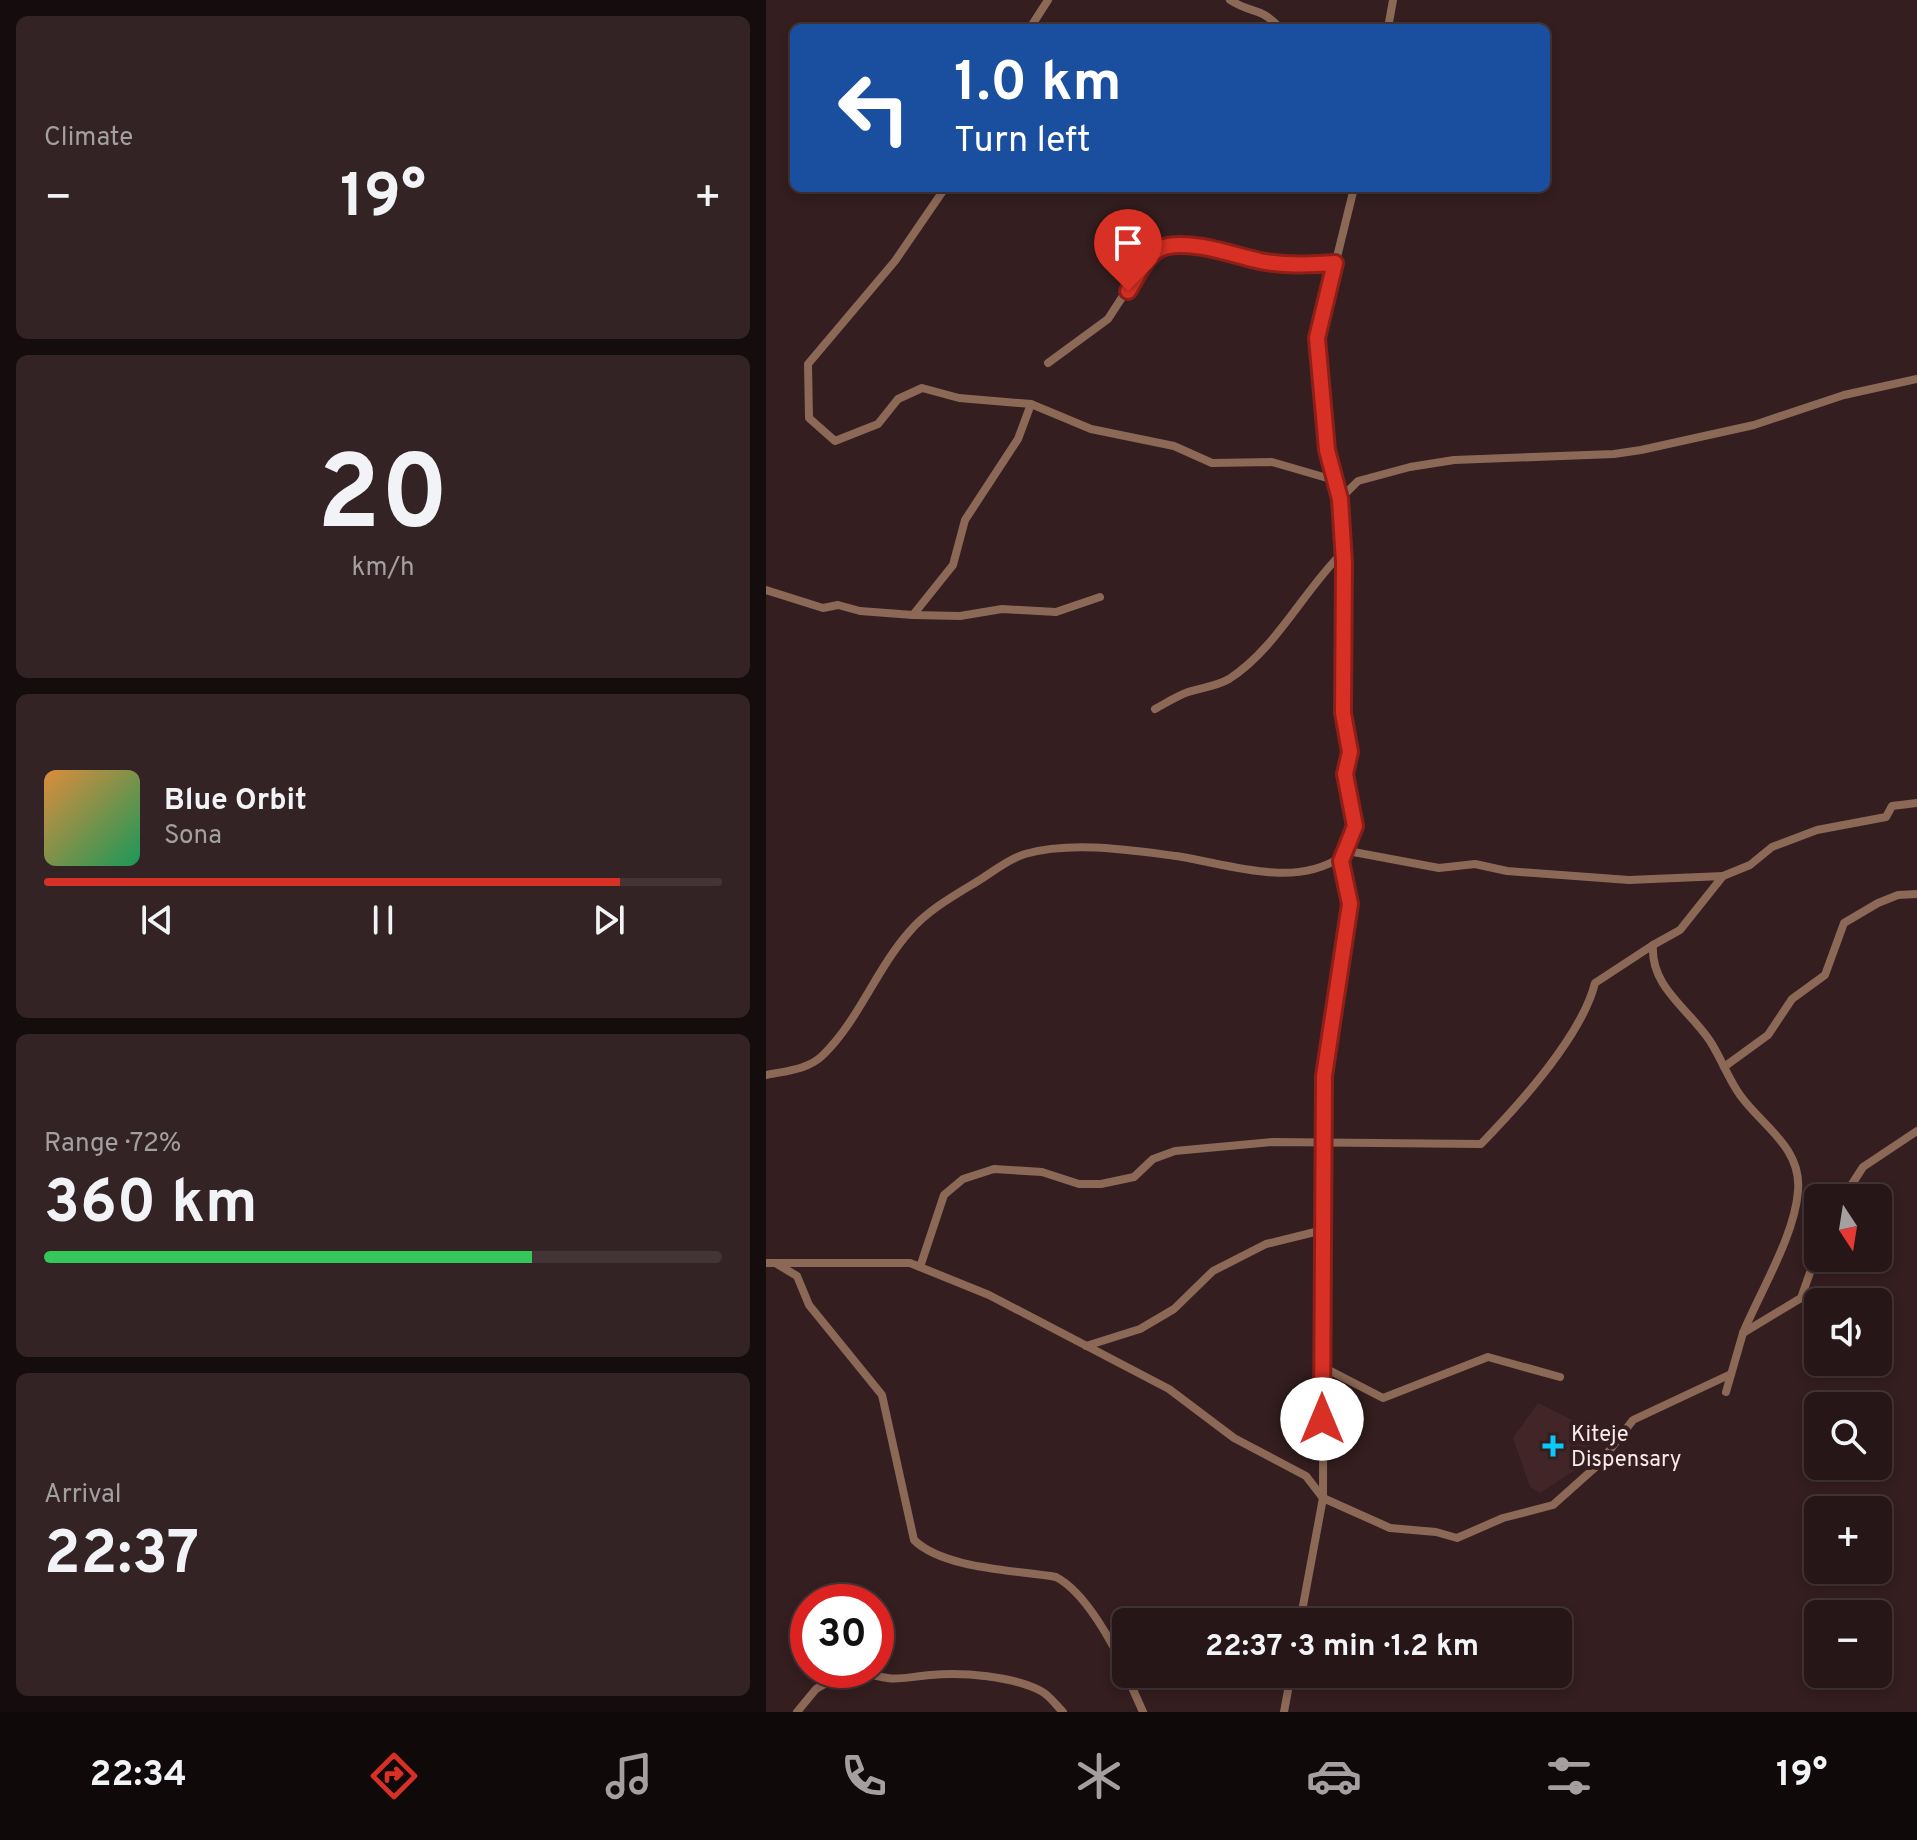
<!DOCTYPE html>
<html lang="en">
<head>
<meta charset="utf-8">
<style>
	body { margin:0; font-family:Overpass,sans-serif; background:#332324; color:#f1f3f6; height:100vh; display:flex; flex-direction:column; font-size:30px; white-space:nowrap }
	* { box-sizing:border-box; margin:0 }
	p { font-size:26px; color:#a49fa1 }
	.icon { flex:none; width:44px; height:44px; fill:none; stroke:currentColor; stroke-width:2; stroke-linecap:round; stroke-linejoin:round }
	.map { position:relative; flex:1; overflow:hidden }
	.drawer { display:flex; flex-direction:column; gap:16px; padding:16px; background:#150c0d; width:766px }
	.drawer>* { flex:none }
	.banner { position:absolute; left:24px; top:24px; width:760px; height:168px; border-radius:12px; box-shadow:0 4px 12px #0003,0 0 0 2px #433536; background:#1a4fa0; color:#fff; overflow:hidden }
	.needle { width:52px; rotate:168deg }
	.fabs { position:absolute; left:1038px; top:1184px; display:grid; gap:16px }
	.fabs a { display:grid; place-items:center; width:88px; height:88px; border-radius:12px; background:#271617; box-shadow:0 4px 12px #0003,0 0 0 2px #433536; font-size:40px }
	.speed { position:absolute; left:24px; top:1584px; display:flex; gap:16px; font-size:40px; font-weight:700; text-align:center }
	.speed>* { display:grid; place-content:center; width:104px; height:104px; border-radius:50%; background:#271617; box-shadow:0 4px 12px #0003,0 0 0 2px #433536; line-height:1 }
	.speed .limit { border:12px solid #d22; background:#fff; color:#111 }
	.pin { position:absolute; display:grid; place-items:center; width:68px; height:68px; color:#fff; margin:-82px -34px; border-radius:50% 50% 50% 0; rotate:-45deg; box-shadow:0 0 8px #0007 }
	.pin .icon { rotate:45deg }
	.me { position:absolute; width:88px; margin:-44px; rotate:0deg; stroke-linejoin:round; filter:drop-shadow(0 0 6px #0008) }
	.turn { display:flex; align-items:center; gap:28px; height:168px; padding:0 32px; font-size:36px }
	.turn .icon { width:104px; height:104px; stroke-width:2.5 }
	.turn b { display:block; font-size:56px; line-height:68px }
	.big { font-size:60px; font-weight:700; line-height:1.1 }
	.drawer .widget { flex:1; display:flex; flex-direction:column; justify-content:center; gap:12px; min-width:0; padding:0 28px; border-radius:12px; background:#332324 }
	.drawer .dial { align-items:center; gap:0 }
	.dial b { font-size:104px; line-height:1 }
	.song { display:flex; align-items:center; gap:24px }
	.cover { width:96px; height:96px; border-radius:12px; background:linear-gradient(135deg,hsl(30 70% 55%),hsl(150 70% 35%)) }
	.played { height:8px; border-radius:4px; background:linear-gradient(90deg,#d93025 85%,#433536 85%) }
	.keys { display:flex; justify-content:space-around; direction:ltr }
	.heat { display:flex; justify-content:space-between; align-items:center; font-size:44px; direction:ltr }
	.charge { height:12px; border-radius:6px; background:linear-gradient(90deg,#34c759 72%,#433536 0) }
	.trip { position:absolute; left:346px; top:1608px; width:460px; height:80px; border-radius:12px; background:#271617; box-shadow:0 4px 12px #0003,0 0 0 2px #433536; font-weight:700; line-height:80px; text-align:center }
	.menu { display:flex; height:128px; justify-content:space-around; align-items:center; background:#100909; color:#a49fa1 }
	.menu .icon { width:56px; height:56px }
	.menu .on { color:#d93025 }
	.menu b { font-size:36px; color:#f1f3f6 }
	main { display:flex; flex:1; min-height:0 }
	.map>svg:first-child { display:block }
	.built { fill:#422527 }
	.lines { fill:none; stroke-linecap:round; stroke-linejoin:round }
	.street { stroke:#8c6856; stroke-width:8 }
	.route-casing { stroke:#8d1f18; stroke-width:20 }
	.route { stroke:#d93025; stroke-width:14 }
	.poi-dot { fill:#09cafa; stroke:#341e1f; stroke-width:3 }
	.labels { text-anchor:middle; stroke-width:8; stroke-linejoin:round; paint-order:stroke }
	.poi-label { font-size:22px; fill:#fbebeb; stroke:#341e1f; text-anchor:start }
</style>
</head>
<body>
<main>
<section class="drawer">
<div class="widget"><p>Climate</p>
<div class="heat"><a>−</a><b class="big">19°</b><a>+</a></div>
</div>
<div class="widget dial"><b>20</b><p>km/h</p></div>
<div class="widget">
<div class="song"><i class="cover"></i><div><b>Blue Orbit</b><p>Sona</p></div></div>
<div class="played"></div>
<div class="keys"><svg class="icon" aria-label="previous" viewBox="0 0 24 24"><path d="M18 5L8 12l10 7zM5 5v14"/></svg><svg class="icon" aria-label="pause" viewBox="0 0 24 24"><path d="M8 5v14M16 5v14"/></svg><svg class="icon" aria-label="next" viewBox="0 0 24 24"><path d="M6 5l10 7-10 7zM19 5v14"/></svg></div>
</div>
<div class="widget"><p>Range · 72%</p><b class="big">360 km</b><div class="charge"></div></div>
<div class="widget"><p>Arrival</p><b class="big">22:37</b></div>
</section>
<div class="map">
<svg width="1151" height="1712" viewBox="0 0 1151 1712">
	<rect width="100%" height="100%" fill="#341e1f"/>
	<polygon class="built" points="772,1403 828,1431 823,1454 809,1470 774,1493 764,1487 747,1438"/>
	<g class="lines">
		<g class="street">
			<path d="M464,0C487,15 492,5 514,28"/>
			<polyline points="264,28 282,0"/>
			<polyline points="622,28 627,0"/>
			<polyline points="179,188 129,261 42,364 43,418 69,441 112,424 132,399 156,388 193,398 265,404 325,429 408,446 446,463 506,462 568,480"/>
			<polyline points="282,363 342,319 383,256 401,246 457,250 496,261 534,265 569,263"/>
			<polyline points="265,404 252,439 199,520 187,565 147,615 194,616 236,609 290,612 334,597"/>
			<polyline points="574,499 592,481 644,467 688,460 848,454 875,450 988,425 1078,395 1151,379"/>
			<polyline points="0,590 57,608 72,605 94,611 147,615"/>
			<path d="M389,709C400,703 411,696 422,692C435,688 451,686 463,679C510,649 538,590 577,552"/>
			<polyline points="582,851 673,868 709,864 741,871 863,880 957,876 914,930 887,945"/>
			<polyline points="957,876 984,865 1006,847 1051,830 1120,817 1126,806 1151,803"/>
			<polyline points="958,1067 1002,1035 1026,999 1059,975 1078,923 1112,903 1132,895 1151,894"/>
			<path d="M0,1075C19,1071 42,1070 57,1055C93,1020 110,969 144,931C162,910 189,895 212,881C227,872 242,859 259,854C306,841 363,850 410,856C463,864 527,889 575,857"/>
			<polyline points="1077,1198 1097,1167 1151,1131"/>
			<polyline points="0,1263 144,1263 223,1295 403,1389 468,1438 540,1476 557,1498 624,1528 670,1532 691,1538 737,1518 787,1505 833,1464 867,1420 965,1374"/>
			<path d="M11,1264L31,1276L43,1305L116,1395L148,1540C178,1569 249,1570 290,1577C319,1592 347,1643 360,1673"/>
			<path d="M154,1267L178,1195L197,1179L228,1169L276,1172L313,1184H335L368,1177L387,1159L409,1151L507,1142L715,1144C753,1105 816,1035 829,983L887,945C884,987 923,1009 944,1041C955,1058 962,1078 974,1095C995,1125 1036,1147 1032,1191C1029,1235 994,1292 977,1333"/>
			<polyline points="320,1346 374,1329 408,1309 447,1271 500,1244 557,1230"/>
			<polyline points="555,1366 617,1398 722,1357 794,1377"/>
			<polyline points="960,1392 977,1333 1035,1298 1052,1250"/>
			<polyline points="534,1622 557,1498 558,1076 584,904 575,861 589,826 579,774 584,752 577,713 578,562 574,499 561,450 551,338 588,188"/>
			<path d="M93,1670C126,1683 132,1678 165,1675C197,1672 246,1676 275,1691C283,1695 290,1705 297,1712"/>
			<polyline points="360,1674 377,1712"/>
			<polyline points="31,1712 50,1689 62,1682 66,1670"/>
			<polyline points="518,1712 525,1674"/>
		</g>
	</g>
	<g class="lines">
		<g class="route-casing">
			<path id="route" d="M362,291C372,276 382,249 402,246C432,241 466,255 494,261C519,266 544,265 569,263L551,338L561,450L574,499L578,562L577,713L584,752L579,774L589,826L575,861L584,904L558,1076L556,1419"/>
		</g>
		<use href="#route" class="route"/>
	</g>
	<path class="poi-dot" d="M783 1434h8v8h8v8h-8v8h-8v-8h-8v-8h8z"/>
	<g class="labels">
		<g class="poi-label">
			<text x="805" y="1441">Kiteje<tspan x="805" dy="25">Dispensary</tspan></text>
		</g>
	</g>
</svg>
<div class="fabs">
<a><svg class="needle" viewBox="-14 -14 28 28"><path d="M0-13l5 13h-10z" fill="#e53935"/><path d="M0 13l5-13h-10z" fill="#a49fa1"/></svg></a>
<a><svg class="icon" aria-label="sound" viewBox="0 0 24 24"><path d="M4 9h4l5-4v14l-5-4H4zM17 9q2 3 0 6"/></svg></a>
<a><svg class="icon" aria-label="search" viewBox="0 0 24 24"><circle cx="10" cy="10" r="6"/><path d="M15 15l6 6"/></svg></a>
<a>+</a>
<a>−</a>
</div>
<div class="speed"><div class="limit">30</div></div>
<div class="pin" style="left:362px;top:291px;background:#d93025"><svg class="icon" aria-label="arrive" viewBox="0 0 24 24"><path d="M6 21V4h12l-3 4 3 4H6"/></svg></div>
<svg class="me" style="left:556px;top:1419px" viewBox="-20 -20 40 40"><circle r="19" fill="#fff"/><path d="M0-13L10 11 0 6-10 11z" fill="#d93025"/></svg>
<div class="trip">22:37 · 3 min · 1.2 km</div>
<div class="banner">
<div class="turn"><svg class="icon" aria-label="left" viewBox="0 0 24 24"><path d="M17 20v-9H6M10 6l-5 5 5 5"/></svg><div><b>1.0 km</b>Turn left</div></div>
</div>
</div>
</main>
<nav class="menu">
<b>22:34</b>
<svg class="icon on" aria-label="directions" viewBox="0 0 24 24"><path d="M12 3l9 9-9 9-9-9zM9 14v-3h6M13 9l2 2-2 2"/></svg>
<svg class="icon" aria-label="music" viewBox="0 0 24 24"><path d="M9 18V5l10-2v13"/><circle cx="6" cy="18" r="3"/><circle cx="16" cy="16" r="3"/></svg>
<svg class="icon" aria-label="phone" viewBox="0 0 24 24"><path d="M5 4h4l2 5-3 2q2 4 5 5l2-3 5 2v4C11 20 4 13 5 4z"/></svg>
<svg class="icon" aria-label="climate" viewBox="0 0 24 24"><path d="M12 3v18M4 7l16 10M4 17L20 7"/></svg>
<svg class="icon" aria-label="car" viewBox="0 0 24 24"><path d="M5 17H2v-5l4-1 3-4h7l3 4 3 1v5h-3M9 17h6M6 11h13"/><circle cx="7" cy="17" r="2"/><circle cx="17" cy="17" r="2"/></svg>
<svg class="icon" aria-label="filters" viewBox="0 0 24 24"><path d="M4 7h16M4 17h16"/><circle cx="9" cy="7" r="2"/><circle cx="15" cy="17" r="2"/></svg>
<b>19°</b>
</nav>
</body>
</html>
